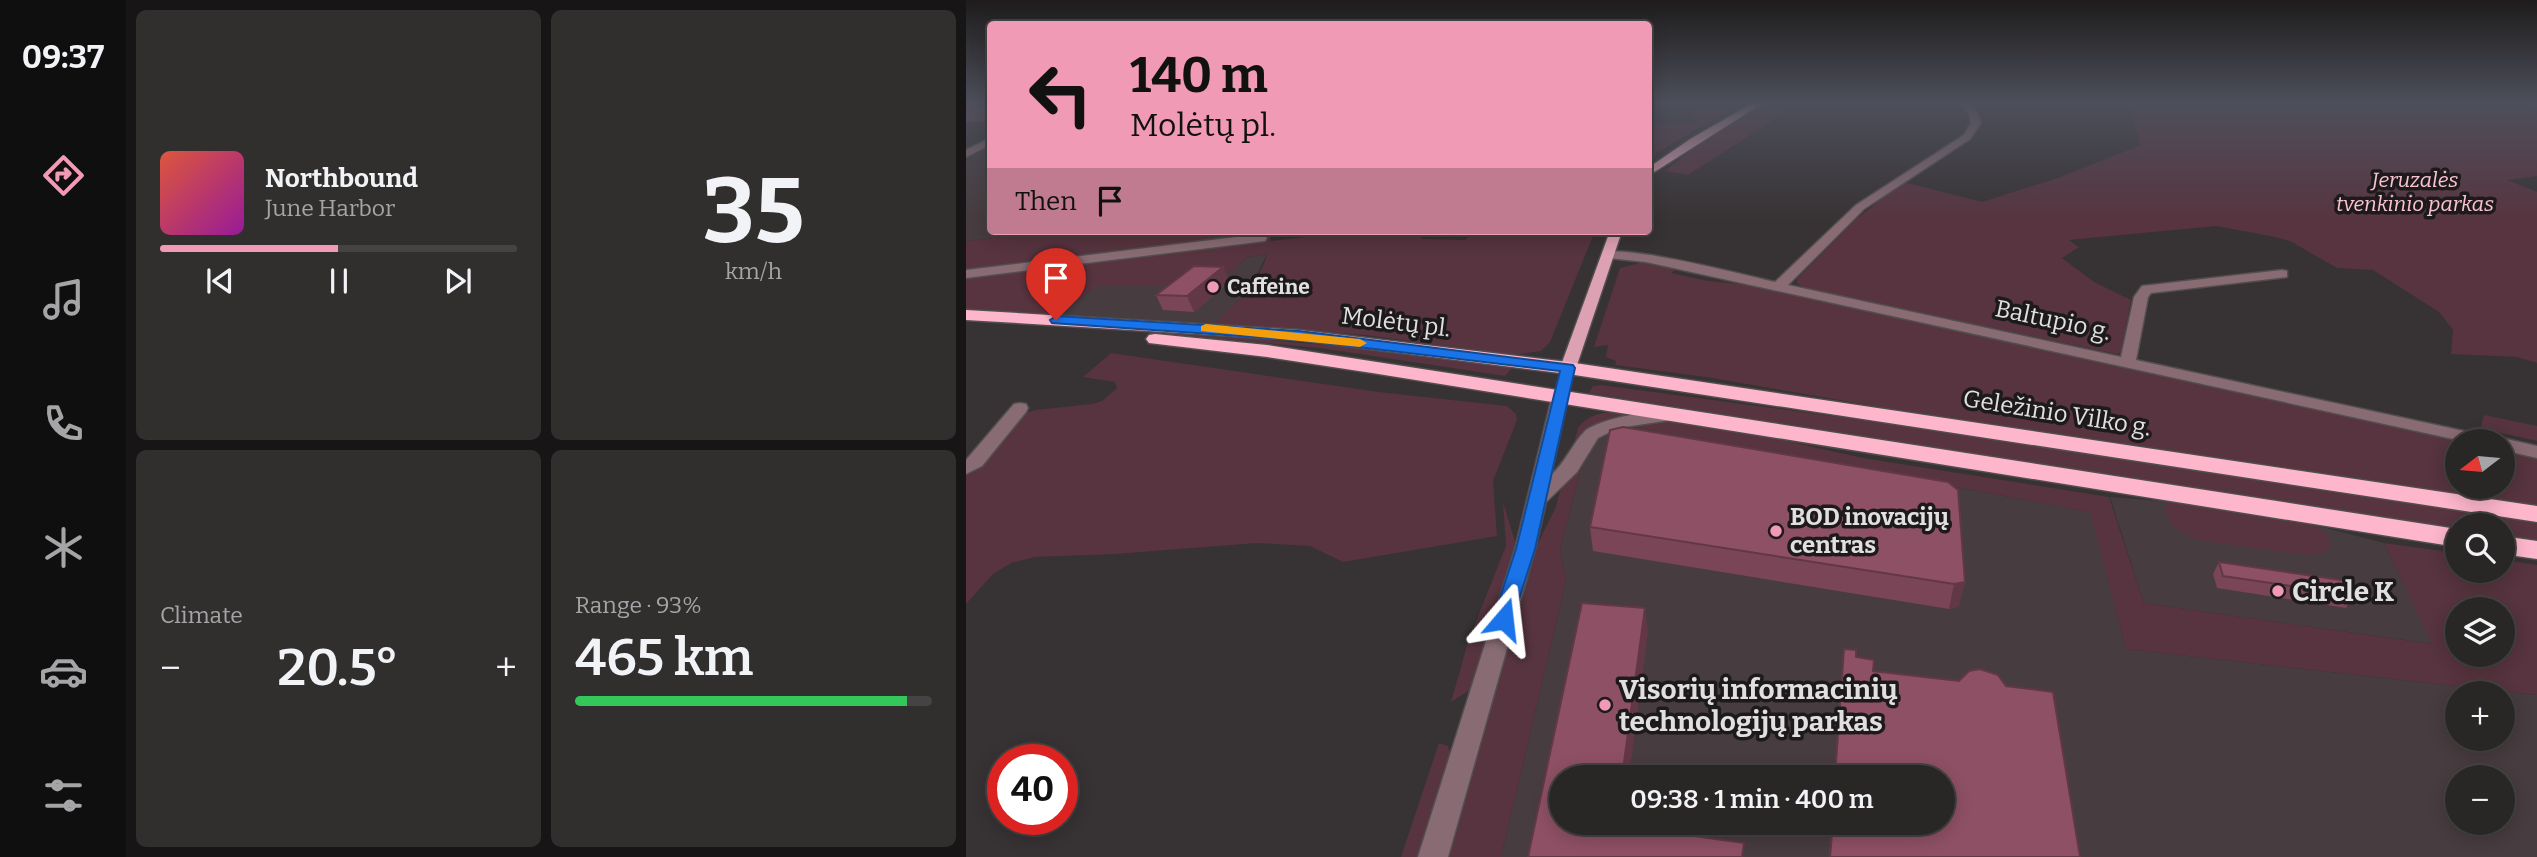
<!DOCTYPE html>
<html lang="en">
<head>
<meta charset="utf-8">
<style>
	body { margin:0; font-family:Bitter,serif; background:#312e2e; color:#f1f3f6; height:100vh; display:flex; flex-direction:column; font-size:26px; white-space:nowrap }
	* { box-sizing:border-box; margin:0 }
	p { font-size:23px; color:#a5a5a7 }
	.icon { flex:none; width:38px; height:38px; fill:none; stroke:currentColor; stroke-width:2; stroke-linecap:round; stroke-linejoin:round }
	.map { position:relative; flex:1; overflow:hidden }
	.details { display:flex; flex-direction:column; gap:10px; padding:10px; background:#171515; width:840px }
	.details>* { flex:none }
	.hud { position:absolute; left:21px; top:21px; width:665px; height:214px; border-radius:7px; box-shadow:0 4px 18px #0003,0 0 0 2px #454343; background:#f09ab5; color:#111; overflow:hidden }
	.needle { width:46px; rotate:254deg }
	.fabs { position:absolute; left:1479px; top:429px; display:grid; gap:14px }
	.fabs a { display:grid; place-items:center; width:70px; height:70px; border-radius:50%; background:#292626; box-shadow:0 4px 18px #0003,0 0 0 2px #454343; font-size:35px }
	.speed { position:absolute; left:21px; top:744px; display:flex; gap:14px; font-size:35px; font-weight:700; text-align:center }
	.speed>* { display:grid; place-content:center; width:91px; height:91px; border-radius:50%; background:#292626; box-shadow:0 4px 18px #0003,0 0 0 2px #454343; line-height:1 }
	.speed .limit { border:10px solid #d22; background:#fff; color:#111 }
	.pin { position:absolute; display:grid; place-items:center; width:60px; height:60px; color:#fff; margin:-72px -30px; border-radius:50% 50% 50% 0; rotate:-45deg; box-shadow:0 0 7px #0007 }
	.pin .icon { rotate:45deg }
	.me { position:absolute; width:77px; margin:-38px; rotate:17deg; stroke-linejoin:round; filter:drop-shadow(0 0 5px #0008) }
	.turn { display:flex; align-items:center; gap:24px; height:147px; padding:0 28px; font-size:32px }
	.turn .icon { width:91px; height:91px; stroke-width:2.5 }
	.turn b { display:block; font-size:49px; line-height:60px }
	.then { display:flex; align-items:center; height:66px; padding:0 28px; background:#0003; gap:14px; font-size:26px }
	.big { font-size:52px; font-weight:600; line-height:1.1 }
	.details .widget { flex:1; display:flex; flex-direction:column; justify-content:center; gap:10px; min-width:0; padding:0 24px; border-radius:10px; background:#312e2e }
	.details .dial { align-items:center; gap:0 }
	.dial b { font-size:91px; line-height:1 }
	.song { display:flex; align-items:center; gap:21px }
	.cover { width:84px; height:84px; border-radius:10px; background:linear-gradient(135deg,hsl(10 70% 55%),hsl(300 70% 35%)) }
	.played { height:7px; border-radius:4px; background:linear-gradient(90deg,#f09ab5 50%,#454343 50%) }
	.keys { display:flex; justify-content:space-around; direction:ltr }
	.heat { display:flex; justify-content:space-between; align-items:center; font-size:38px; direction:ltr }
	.charge { height:10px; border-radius:5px; background:linear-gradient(90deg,#34c759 93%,#454343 0) }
	.details .tiles { flex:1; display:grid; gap:10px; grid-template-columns:repeat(2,1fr) }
	.trip { position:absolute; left:583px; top:765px; width:406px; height:70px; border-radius:35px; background:#292626; box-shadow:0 4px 18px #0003,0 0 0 2px #454343; font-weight:600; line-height:70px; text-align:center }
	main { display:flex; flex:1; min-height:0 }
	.dock { display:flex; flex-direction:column; width:126px; justify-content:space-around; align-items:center; background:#100f0f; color:#a5a5a7 }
	.dock .icon { width:49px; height:49px }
	.dock .selected { color:#f09ab5 }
	.dock b { font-size:32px; color:#f1f3f6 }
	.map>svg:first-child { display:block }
	.built { fill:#473c3f; fill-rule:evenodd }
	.green { fill:#57343f; fill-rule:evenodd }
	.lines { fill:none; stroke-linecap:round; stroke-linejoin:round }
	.minor-casing { stroke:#524e4f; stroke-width:3 }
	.major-casing { stroke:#524e4f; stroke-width:3 }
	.highway-casing { stroke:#524e4f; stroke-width:3 }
	.minor { fill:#886b73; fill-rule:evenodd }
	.major { fill:#dca1b2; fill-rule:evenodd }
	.highway { fill:#fdb6cb; fill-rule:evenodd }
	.wall { fill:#7a4556 }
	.shaded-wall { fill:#633846 }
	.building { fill:#8e5064; stroke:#633846; stroke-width:2 }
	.route { fill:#1a73e8; stroke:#114b97; stroke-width:2 }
	.slow { fill:#f59e0b }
	.poi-dot { fill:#f09ab5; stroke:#1d1a1b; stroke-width:2.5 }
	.labels { text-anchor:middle; stroke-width:7; stroke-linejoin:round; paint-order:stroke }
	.far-park-label { font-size:21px; font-style:italic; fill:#fcc2d2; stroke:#1d1a1b }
	.far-poi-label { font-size:21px; font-weight:bold; fill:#e2dfe0; stroke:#1d1a1b; text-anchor:start }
	.street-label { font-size:24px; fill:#e2dfe0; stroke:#1d1a1b }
	.poi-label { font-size:24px; font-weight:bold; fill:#e2dfe0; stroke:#1d1a1b; text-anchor:start }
	.near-poi-label { font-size:28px; font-weight:bold; fill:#e2dfe0; stroke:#1d1a1b; text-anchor:start }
</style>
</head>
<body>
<main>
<nav class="dock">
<b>09:37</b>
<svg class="icon selected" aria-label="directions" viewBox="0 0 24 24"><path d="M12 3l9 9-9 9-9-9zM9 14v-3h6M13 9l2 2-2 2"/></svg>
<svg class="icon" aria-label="music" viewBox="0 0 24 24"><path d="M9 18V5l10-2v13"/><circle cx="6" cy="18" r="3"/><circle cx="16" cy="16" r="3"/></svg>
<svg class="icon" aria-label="phone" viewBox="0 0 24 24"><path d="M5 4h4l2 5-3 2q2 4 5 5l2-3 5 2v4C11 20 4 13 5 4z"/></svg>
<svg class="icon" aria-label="climate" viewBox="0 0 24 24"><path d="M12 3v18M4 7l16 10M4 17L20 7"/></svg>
<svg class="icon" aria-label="car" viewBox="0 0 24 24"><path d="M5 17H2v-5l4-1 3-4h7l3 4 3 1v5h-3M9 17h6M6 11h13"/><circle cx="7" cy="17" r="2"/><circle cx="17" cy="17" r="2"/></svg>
<svg class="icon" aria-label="filters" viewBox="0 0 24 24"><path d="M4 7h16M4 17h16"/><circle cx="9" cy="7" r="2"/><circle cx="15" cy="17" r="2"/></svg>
</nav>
<section class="details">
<div class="tiles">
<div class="widget">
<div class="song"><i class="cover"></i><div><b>Northbound</b><p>June Harbor</p></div></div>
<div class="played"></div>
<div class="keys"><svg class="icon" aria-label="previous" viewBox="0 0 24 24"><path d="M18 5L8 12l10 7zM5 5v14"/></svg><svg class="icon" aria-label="pause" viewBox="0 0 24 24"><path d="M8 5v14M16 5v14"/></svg><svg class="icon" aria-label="next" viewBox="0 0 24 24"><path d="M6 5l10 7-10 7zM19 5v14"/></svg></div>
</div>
<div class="widget dial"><b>35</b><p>km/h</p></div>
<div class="widget"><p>Climate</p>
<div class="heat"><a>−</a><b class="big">20.5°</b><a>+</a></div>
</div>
<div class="widget"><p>Range · 93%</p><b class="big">465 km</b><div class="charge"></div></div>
</div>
</section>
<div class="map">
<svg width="1571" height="857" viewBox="0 0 1571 857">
	<rect width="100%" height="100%" fill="#373233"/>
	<g class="built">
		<polygon points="24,146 24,231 64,231 60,234 3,241 0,244 0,159"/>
		<polygon points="301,254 284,289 249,324 91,314 132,285 267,270 280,257"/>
		<path d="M636,421L1125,512L1160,649L1571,695V857H535L600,581L594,549L626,426ZM1491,693H1536V738H1491ZM595,777H976V822H595ZM1491,777H1536V822H1491Z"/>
		<polygon points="1144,497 1209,502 1349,525 1418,543 1467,644 1178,603"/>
	</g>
	<g class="green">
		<polygon points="724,103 776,103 683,157 683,121 688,125 730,123"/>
		<polygon points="803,103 834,103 722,175 699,171 735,143"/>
		<polygon points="1080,103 1571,103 1571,176 1541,180 1571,192 1571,363 1551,357 1485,354 1487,330 1473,312 1407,270 1371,268 1324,241 1304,236 1250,226 1103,240 1113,247 1096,258 1128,282 1165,300 1155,353 1151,354 839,289 831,283 831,279 888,221 937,182 1016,202 1092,178 1175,145 1164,110 1145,106"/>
		<path d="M64,231H315L304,232L305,241L394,231H459L455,239L499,240L511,231H629L584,342L575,351L549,355L399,335L249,324C269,303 294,283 301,254L280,257L267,271L257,275L208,286H132L91,314L0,310V244L3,241L60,234Z"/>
		<polygon points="681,261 709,270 705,273 742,281 785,285 1497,441 1491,441 1491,486 1536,486 1537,450 1571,457 1571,505 914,407 740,377 649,365 650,361 640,357 642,345 628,347 654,268"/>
		<polygon points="190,333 294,339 392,348 546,368 539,376 354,348"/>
		<polygon points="145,353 413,392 541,406 550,414 551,420 527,481 531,536 377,562 344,546 291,543 149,554 69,557 45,563 27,574 0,604 0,471 53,415 69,410 126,404 136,401 151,388 149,382 117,377"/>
		<polygon points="635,385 948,427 1571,522 1571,541 1537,536 1536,525 1491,525 1491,529 623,393 627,386"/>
		<path d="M651,412L793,435L897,458L1143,497L1178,603L1466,644L1418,543L1491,553V570H1536L1537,560L1571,565V695L1160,649L1124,512L636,421L626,426L594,549L600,581L535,857H482L570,547L589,509L612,428C621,415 635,412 651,412ZM1491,609H1536V654H1491Z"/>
		<polygon points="1518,415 1571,426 1571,441 1518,429 1515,426"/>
		<polygon points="537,502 550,545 504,690 485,702 502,642 540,546"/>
		<path d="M1209,502L1349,525L1359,532L1366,545L1356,553L1339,555L1231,540C1215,532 1201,526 1199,506Z"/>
		<polygon points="473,743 482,746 484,753 452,857 435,857"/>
	</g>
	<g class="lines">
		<g class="minor-casing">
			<g id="minor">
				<path d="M994,103H1003L1011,113L1015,123L1004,139L898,209L822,285L1155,357L1168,297L1176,286L1316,270L1321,271V277L1185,293L1182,297L1170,360L1521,436L1529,440L1536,438L1571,446V458L1536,450V441H1496L680,262L642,258L636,254C650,242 783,276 809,282L890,205L998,135L1005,123L1003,114Z"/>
				<polygon points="1565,103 1571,103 1571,106 1566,105"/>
				<polygon points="24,138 24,145 0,157 0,150"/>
				<polygon points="295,234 301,238 299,241 0,278 0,270"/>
				<path d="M594,392L602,397L585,475C600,462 606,444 619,431C631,419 703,404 714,415L705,420L652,428L632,438L611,472L580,502L569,549L482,857H452L549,549L586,397Z"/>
				<polygon points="54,403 60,404 62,408 60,412 16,466 0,474 0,460 48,404"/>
			</g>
		</g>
		<g class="major-casing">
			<g id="major">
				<polygon points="787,103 797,103 682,176 682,168 726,138"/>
				<polygon points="644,231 656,231 610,368 602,373 596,371 594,368"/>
			</g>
		</g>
		<g class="highway-casing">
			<g id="highway">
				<polygon points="0,310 333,330 602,362 1571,506 1571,522 602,374 333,340 0,320"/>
				<polygon points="189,334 301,345 1491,529 1491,547 406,373 301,357 183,343 180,339 183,335"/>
				<polygon points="1536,536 1571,541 1571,559 1536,554"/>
			</g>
		</g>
		<use href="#minor" class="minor"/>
		<use href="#major" class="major"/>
		<use href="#highway" class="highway"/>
	</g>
	<g class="wall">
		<polygon points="0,103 24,103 24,121 0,122"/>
		<polygon points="257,267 263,282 228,312 197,310 190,295"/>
		<polygon points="982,482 993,606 983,609 627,551 624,527"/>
		<polygon points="1253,562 1387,595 1380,608 1251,588 1247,574"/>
		<polygon points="878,649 890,657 907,671 993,681 1114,857 863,857 866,822 976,822 976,777 868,777"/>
	</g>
	<g class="shaded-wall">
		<polygon points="257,267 263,282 228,312 221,296"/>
		<polygon points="999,582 993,606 983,609 988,584"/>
		<polygon points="679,608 682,633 663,777 656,777"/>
		<polygon points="649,822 657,822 654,849"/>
	</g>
	<g class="building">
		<polygon points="0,103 24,103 24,105 0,107"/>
		<polygon points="228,266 257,267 221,296 190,295"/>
		<polygon points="657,427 982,482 992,490 999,582 988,584 624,527 644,430"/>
		<polygon points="1253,562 1381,581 1387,595 1257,576"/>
		<polygon points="616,603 679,608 656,777 595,777 595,822 649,822 649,825 778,843 776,857 562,857"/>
		<polygon points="878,649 890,650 890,657 908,660 907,671 993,681 1003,671 1014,669 1032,675 1040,686 1087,692 1114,857 864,857 867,822 976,822 976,777 869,777"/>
	</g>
	<linearGradient id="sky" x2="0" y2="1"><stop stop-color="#1e1c1c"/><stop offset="0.46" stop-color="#4d4f5b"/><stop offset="1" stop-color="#4d4f5b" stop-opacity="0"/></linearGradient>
	<rect width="1571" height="223" fill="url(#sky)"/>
	<polygon class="route" points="90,316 333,331 607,365 609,368 569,549 545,624 538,627 530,624 527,619 550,549 594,371 333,340 86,323 84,320"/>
	<polygon class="slow" points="240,324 394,339 401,343 394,347 235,331 235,326"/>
	<g class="poi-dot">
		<circle cx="247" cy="287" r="7"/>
		<circle cx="810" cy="531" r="7"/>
		<circle cx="1312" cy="591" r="7"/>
		<circle cx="639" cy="705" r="7"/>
	</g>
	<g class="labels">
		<g class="far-park-label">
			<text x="1449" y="187">Jeruzalės<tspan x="1449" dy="24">tvenkinio parkas</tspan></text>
		</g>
		<g class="far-poi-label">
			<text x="261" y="294">Caffeine</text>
		</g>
		<g class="street-label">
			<text transform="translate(1087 320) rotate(12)" y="8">Baltupio g.</text>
			<text transform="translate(430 322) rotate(7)" y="8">Molėtų pl.</text>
			<text transform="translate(1091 413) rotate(9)" y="8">Geležinio Vilko g.</text>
		</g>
		<g class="poi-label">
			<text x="824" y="525">BOD inovacijų<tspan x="824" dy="28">centras</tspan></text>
		</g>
		<g class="near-poi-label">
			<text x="1326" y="601">Circle K</text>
			<text x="653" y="699">Visorių informacinių<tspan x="653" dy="32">technologijų parkas</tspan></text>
		</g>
	</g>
</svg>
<div class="fabs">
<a><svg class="needle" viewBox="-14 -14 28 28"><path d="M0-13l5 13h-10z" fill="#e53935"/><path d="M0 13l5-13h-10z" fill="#a5a5a7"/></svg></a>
<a><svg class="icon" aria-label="search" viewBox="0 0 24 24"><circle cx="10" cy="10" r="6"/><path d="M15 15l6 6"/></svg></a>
<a><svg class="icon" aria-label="layers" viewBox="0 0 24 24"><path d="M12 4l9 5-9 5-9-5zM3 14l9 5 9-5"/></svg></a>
<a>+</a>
<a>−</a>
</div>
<div class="speed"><div class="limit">40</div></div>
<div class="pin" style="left:90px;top:320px;background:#d93025"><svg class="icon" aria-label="arrive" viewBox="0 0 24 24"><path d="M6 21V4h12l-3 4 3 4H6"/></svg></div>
<svg class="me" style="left:538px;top:619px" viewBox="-20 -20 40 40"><path d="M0-17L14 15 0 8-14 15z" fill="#1a73e8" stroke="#fff" stroke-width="4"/></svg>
<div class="trip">09:38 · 1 min · 400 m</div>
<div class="hud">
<div class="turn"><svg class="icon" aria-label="left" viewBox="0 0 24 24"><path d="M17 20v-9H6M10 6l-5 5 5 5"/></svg><div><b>140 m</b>Molėtų pl.</div></div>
<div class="then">Then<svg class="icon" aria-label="arrive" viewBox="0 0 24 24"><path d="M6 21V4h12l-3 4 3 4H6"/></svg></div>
</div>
</div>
</main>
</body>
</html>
